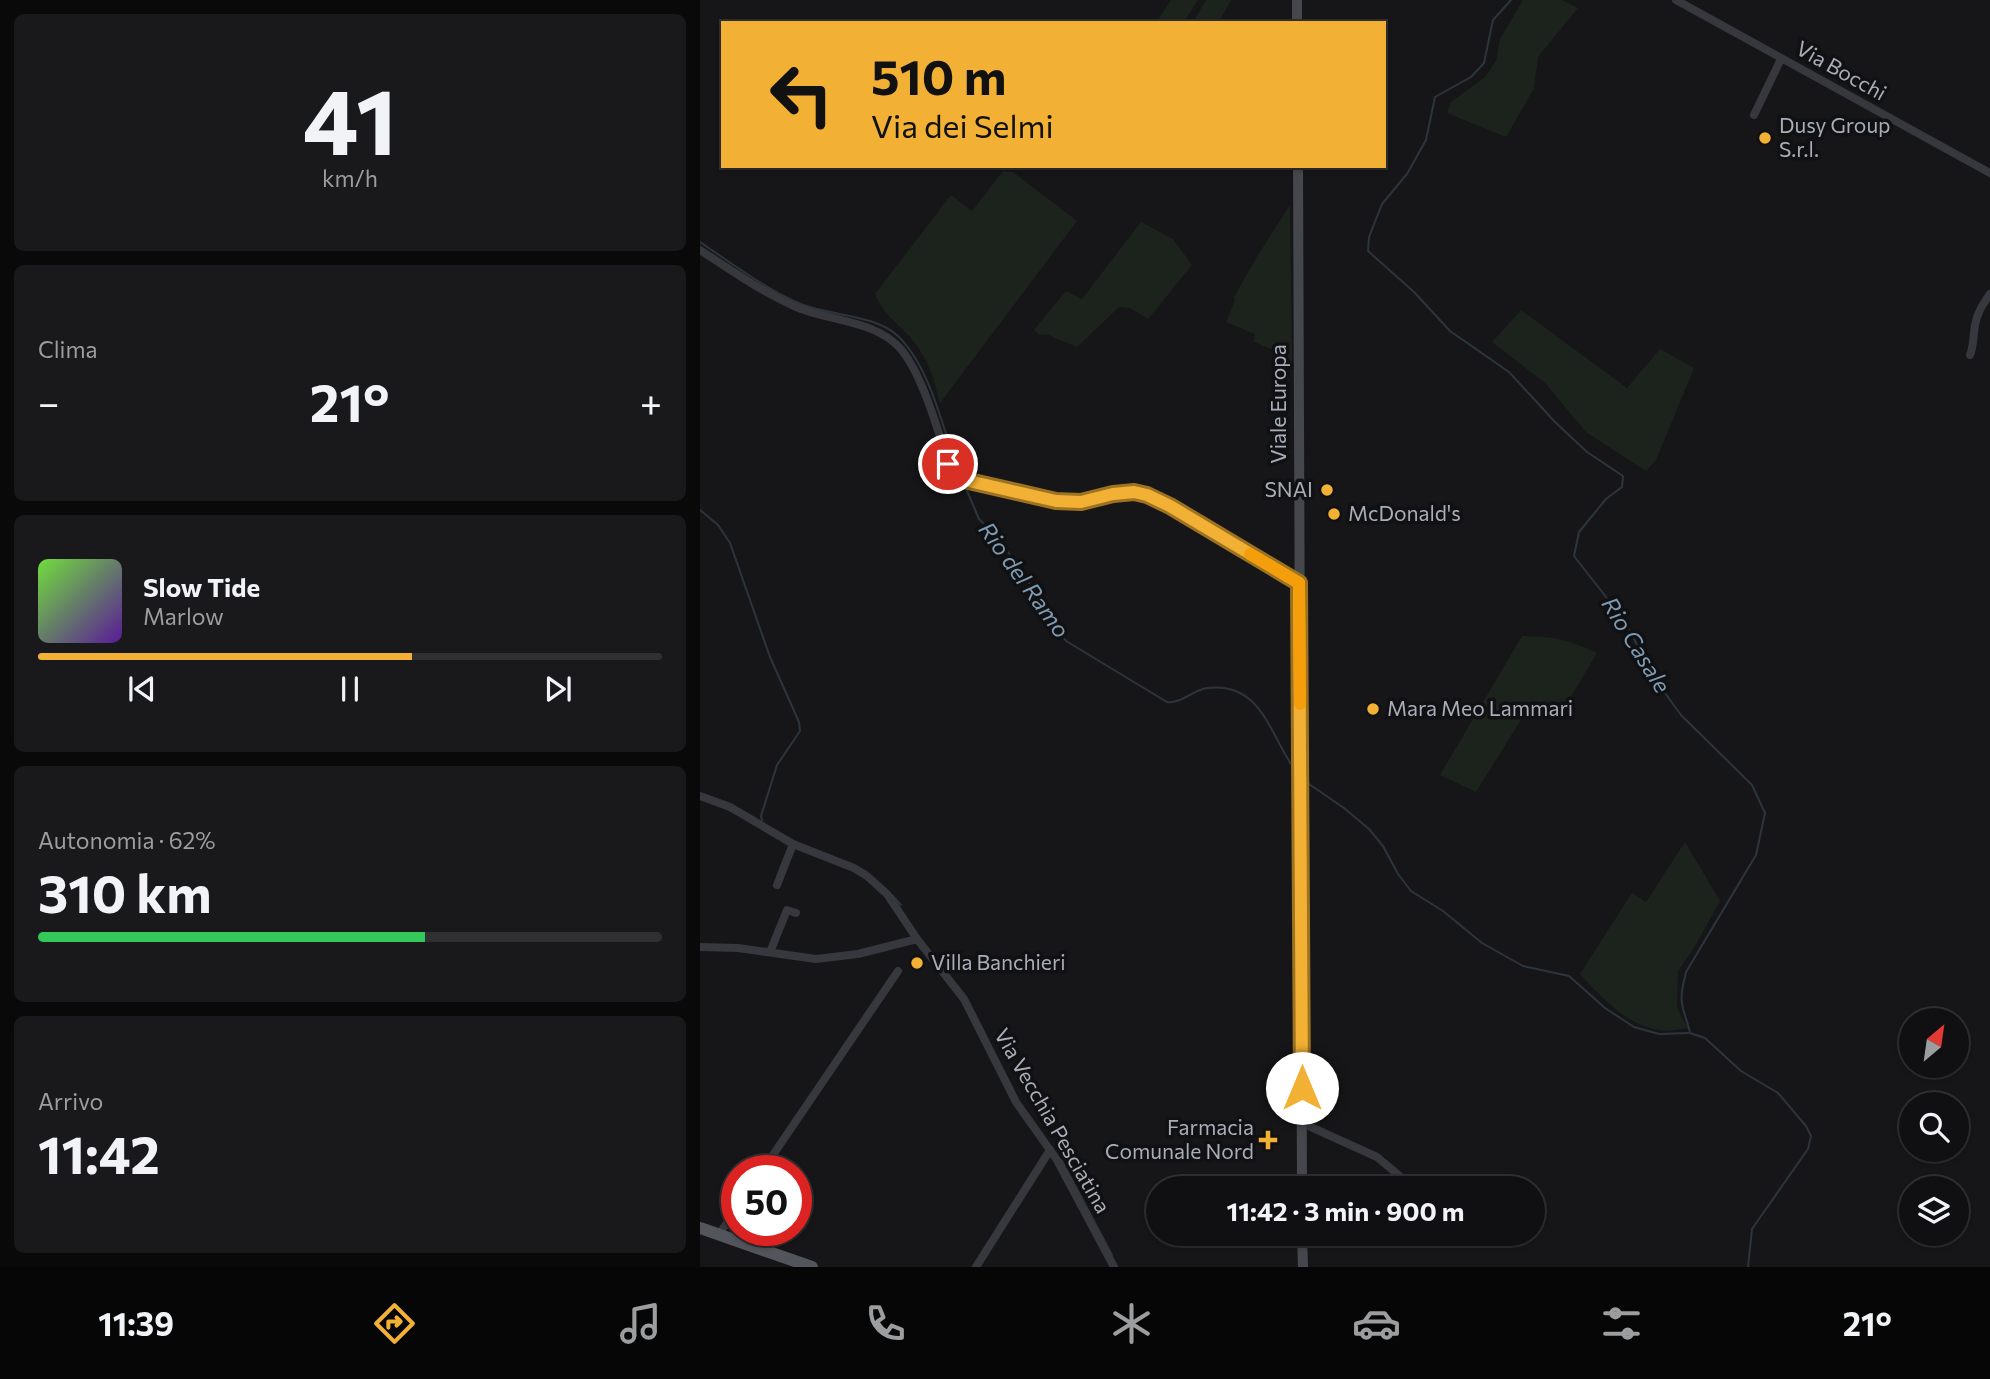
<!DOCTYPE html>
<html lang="it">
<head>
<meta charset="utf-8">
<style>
	body { margin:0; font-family:Commissioner,sans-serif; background:#19191b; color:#f1f3f6; height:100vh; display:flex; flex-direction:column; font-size:26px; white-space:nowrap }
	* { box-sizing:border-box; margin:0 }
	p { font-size:23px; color:#9c9d9f }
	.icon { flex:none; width:38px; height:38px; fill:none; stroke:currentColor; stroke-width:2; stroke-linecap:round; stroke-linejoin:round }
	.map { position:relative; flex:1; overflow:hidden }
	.drawer { display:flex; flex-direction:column; gap:14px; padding:14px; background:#09090a; width:700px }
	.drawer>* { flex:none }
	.hud { position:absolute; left:21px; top:21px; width:665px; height:147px; border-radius:0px; box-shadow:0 2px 5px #0004,0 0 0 2px #303032; background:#f2b134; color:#111; overflow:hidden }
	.needle { width:46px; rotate:29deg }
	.controls { position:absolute; left:1199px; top:1008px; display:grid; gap:14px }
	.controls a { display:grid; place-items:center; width:70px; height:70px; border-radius:50%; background:#101012; box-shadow:0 2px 5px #0004,0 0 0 2px #303032; font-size:35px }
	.speed { position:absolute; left:21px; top:1155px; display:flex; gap:14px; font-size:35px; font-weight:700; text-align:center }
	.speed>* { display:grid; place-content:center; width:91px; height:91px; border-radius:50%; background:#101012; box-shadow:0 2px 5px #0004,0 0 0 2px #303032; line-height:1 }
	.speed .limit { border:10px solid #d22; background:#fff; color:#111 }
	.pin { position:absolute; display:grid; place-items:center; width:60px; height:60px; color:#fff; margin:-30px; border:4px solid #fff; border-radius:50%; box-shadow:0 2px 7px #0007 }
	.me { position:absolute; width:77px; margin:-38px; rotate:0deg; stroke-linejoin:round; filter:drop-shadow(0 0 5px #0008) }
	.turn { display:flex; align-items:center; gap:24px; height:147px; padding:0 35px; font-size:32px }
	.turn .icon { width:91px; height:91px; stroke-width:2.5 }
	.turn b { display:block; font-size:49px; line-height:60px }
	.big { font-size:52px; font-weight:700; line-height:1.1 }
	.drawer .tile { flex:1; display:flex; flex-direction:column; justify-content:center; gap:10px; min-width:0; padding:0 24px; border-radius:10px; background:#19191b }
	.drawer .dial { align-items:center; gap:0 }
	.dial b { font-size:91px; line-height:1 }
	.song { display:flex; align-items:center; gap:21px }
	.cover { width:84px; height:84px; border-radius:10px; background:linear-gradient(135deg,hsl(100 70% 55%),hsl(270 70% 35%)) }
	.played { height:7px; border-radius:4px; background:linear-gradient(90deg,#f2b134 60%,#303032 60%) }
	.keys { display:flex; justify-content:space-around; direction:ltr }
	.heat { display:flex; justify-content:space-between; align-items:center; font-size:38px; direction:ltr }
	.charge { height:10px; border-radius:5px; background:linear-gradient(90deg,#34c759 62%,#303032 0) }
	.trip { position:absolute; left:446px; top:1176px; width:399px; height:70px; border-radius:35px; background:#101012; box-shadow:0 2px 5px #0004,0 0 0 2px #303032; font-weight:700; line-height:70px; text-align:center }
	.tabs { display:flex; height:112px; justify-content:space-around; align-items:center; background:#060607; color:#9c9d9f }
	.tabs .icon { width:49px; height:49px }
	.tabs .on { color:#f2b134 }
	.tabs b { font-size:32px; color:#f1f3f6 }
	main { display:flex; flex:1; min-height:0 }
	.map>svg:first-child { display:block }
	.green { fill:#1c231d }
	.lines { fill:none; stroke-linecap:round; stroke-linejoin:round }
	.stream { stroke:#2c353c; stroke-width:2 }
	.street { stroke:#37383d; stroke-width:8 }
	.secondary { stroke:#45474d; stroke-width:10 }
	.primary { stroke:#53555c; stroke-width:12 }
	.route-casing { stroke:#9d7322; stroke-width:18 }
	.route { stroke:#f2b134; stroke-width:12 }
	.slow { stroke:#f59e0b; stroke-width:12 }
	.poi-dot { fill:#f2b134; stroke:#111113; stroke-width:2.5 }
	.labels { text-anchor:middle; stroke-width:7; stroke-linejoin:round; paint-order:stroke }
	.street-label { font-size:21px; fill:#a8adb8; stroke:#111113 }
	.poi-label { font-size:21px; fill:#a8adb8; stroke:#111113; text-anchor:start }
	.water-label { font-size:23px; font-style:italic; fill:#7f9bb3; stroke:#111113 }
</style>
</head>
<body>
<main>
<section class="drawer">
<div class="tile dial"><b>41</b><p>km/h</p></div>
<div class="tile"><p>Clima</p>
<div class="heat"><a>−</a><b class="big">21°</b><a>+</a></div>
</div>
<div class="tile">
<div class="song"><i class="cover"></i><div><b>Slow Tide</b><p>Marlow</p></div></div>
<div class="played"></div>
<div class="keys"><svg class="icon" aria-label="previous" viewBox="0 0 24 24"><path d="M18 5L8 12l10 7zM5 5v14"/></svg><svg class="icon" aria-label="pause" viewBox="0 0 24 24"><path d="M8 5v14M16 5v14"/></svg><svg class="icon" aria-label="next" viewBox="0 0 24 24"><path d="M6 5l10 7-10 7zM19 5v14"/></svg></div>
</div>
<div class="tile"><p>Autonomia · 62%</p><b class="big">310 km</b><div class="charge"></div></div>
<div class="tile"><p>Arrivo</p><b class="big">11:42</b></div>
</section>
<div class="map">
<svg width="1290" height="1267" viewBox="0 0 1290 1267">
	<rect width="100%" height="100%" fill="#161618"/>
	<g class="green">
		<polygon points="471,0 498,0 483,23 456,23"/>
		<polygon points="506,0 531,0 518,23 493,23"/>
		<polygon points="823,0 862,0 878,8 838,57 834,88 806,137 747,113 751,102 785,77 796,61 800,39"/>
		<path d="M303,171L313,172L377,221L240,403C233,377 229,359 210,337C196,321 184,315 175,294L251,195L272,211Z"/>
		<polygon points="590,205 592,364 583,354 554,342 555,334 526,322 535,300 534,297 558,255"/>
		<polygon points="441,222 473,239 492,265 448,319 430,308 419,307 377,347 346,334 340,335 334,330 366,291 382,299"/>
		<polygon points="821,310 927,388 960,349 994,368 956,460 946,471 886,432 845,383 792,342"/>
		<path d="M822,636C855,637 867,639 897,653L861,713L832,702L776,792L740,775Z"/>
		<path d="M985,842L1020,901L994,948L978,971L977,1008L988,1028C979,1029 969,1032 960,1030C927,1026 902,997 880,974L932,893L946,902Z"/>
	</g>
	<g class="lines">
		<g class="stream">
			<path d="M811,0L793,20L784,63L771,77L735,97L726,140L707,174L682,204L669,237L668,251L714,292L750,331L809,372L855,422L887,452L923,476L922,487L906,499L879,532L874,556L924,620L957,682L981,715L1052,785L1065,813L1056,855L986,972C984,982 980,992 982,1003C983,1013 988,1022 990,1033L1005,1038L1041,1071L1078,1093L1106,1126L1111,1136L1108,1149L1052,1229L1048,1267"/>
			<path d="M0,242C31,263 67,290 101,304C130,316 174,314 198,336C231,368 243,430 259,473"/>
			<path d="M265,486L279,519L298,538L328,581L366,641L467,702C481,704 493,690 507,688C562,681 570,736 595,770"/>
			<polyline points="0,510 18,525 30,543 70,657 99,722 100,731 77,765 61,816 62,820"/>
			<polyline points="606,782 644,808 669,829 683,846 698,874 711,891 743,911 782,943 823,966 869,976 905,1008 934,1027 959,1034 988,1033"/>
			<polyline points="192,895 201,905"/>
			<polyline points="361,1159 412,1255"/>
		</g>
		<g class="street">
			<polyline points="976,0 1290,173"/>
			<polyline points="1054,115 1081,59"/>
			<path d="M0,250C31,270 62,292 96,307C129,321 173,320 199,347C223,373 239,436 251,470L260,479L357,501L381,502L413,494L434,492L447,495L470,506L599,583"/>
			<path d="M1270,355C1274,345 1273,336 1275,325C1277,313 1283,304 1290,294"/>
			<polyline points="0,796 30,807 93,844 154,868 167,876 187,894 217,939 264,999 316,1102 357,1160 414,1267"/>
			<polyline points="77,885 93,844"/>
			<polyline points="0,947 38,948 116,959 158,954 217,939"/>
			<polyline points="70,952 87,910 96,913"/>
			<polyline points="602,1123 677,1157 714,1188"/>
			<polyline points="62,1171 198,971"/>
			<polyline points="19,1234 37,1209"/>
			<polyline points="807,1234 819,1242"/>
			<polyline points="276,1267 350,1150"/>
		</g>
		<g class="secondary">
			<polyline points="597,0 597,23"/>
			<polyline points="598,166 602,1188"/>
			<polyline points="602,1234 603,1267"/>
		</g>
		<polyline class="primary" points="0,1228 112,1267"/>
	</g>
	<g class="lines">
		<g class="route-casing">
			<polyline id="route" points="248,464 255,475 260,479 356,501 381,502 413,494 434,492 447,495 470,506 599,583 602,1088"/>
		</g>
		<use href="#route" class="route"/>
		<polyline class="slow" points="550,554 599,583 600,704"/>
	</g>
	<g class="poi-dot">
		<circle cx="1065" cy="138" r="7"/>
		<circle cx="627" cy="490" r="7"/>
		<circle cx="634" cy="514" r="7"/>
		<circle cx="673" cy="709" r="7"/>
		<circle cx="217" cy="963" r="7"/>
		<path d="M564.5 1129.5h7v7h7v7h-7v7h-7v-7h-7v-7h7z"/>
	</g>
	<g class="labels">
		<g class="street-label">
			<text transform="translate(1141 71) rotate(29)" y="7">Via Bocchi</text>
			<text transform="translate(579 404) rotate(-90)" y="7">Viale Europa</text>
			<text transform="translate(352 1121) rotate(60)" y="7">Via Vecchia Pesciatina</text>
		</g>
		<g class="poi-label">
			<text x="1079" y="133">Dusy Group<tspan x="1079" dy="24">S.r.l.</tspan></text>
			<text x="613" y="497" text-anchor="end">SNAI</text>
			<text x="648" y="521">McDonald's</text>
			<text x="687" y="716">Mara Meo Lammari</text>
			<text x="231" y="970">Villa Banchieri</text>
			<text x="554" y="1135" text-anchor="end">Farmacia<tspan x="554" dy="24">Comunale Nord</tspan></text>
		</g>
		<g class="water-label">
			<text transform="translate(324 580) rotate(54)" y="8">Rio del Ramo</text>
			<text transform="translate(936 645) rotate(58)" y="8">Rio Casale</text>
		</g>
	</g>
</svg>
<div class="controls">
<a><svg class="needle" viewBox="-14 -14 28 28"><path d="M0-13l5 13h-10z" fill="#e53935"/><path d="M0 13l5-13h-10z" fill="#9c9d9f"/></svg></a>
<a><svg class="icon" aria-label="search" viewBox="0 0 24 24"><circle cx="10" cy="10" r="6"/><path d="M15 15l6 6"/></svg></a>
<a><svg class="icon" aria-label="layers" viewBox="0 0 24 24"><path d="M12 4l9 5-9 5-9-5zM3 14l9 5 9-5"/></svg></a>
</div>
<div class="speed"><div class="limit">50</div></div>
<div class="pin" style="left:248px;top:464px;background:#d93025"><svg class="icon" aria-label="arrive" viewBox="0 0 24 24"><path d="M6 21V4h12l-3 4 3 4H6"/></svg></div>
<svg class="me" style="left:602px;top:1088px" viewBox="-20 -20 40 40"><circle r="19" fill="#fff"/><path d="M0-13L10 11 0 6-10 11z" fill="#f2b134"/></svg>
<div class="trip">11:42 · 3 min · 900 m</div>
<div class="hud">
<div class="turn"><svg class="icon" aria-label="left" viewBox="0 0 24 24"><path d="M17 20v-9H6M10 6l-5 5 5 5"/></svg><div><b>510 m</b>Via dei Selmi</div></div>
</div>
</div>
</main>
<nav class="tabs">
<b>11:39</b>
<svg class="icon on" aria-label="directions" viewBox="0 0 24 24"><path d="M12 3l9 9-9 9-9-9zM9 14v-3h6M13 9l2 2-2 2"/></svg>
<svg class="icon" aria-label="music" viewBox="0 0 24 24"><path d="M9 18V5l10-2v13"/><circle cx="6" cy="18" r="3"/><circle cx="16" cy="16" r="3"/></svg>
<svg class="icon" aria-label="phone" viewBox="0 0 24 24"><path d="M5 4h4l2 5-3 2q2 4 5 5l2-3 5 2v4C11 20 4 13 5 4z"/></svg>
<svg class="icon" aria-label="climate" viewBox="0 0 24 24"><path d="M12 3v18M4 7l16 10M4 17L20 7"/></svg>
<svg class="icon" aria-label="car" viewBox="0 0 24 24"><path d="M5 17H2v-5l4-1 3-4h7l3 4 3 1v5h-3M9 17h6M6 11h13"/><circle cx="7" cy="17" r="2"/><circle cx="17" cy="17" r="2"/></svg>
<svg class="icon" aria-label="filters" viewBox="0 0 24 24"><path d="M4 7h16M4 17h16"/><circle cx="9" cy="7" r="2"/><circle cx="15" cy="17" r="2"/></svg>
<b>21°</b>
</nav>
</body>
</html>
